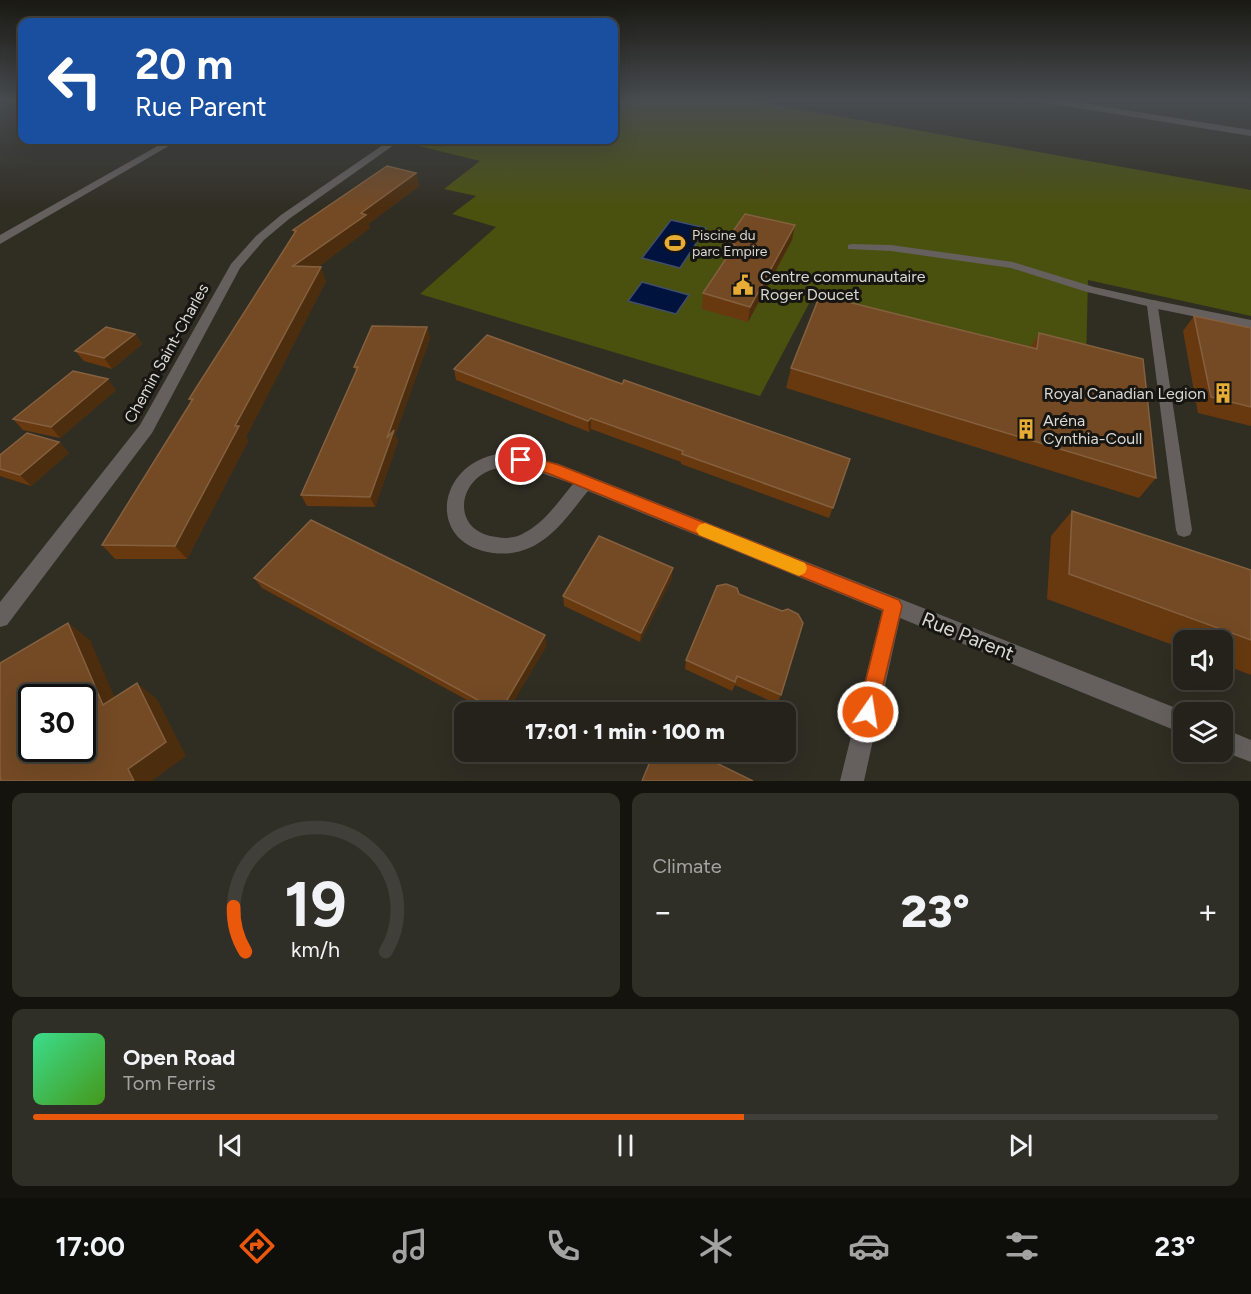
<!DOCTYPE html>
<html lang="en">
<head>
<meta charset="utf-8">
<style>
	body { margin:0; font-family:Figtree,sans-serif; background:#302f27; color:#f1f3f6; height:100vh; display:flex; flex-direction:column; font-size:22px; white-space:nowrap }
	* { box-sizing:border-box; margin:0 }
	p { font-size:20px; color:#a3a4a2 }
	.icon { flex:none; width:33px; height:33px; fill:none; stroke:currentColor; stroke-width:2; stroke-linecap:round; stroke-linejoin:round }
	.map { position:relative; height:781px; overflow:hidden }
	.side { display:flex; flex-direction:column; gap:12px; padding:12px; background:#14130e; flex:1 }
	.side>* { flex:none }
	.top-card { position:absolute; left:18px; top:18px; width:600px; height:126px; border-radius:12px; box-shadow:0 6px 24px #0002,0 0 0 2px #413f39; background:#1a4fa0; color:#fff; overflow:hidden }
	.controls { position:absolute; left:1173px; top:630px; display:grid; gap:12px }
	.controls a { display:grid; place-items:center; width:60px; height:60px; border-radius:12px; background:#24221a; box-shadow:0 6px 24px #0002,0 0 0 2px #413f39; font-size:30px }
	.speed { position:absolute; left:18px; top:684px; display:flex; gap:12px; font-size:30px; font-weight:700; text-align:center }
	.speed>* { display:grid; place-content:center; width:78px; height:78px; border-radius:50%; background:#24221a; box-shadow:0 6px 24px #0002,0 0 0 2px #413f39; line-height:1 }
	.speed .limit { border:3px solid #111; border-radius:9px; background:#fff; color:#111 }
	.pin { position:absolute; display:grid; place-items:center; width:51px; height:51px; color:#fff; margin:-26px; border:3px solid #fff; border-radius:50%; box-shadow:0 2px 6px #0007 }
	.me { position:absolute; width:66px; margin:-33px; rotate:13deg; stroke-linejoin:round; filter:drop-shadow(0 0 4px #0008) }
	.turn { display:flex; align-items:center; gap:21px; height:126px; padding:0 18px; font-size:27px }
	.turn .icon { width:78px; height:78px; stroke-width:2.5 }
	.turn b { display:block; font-size:42px; line-height:51px }
	.big { font-size:45px; font-weight:800; line-height:1.1 }
	.side .card { flex:1; display:flex; flex-direction:column; justify-content:center; gap:9px; min-width:0; padding:0 21px; border-radius:12px; background:#302f27 }
	.side .dial { align-items:center; gap:0 }
	.dial svg { height:156px; overflow:visible; fill:none; stroke:#413f39; stroke-width:7; stroke-linecap:round; text-anchor:middle }
	.dial text { fill:#f1f3f6; stroke:none }
	.song { display:flex; align-items:center; gap:18px }
	.cover { width:72px; height:72px; border-radius:9px; background:linear-gradient(135deg,hsl(150 70% 55%),hsl(100 70% 35%)) }
	.played { height:6px; border-radius:3px; background:linear-gradient(90deg,#ea580c 60%,#413f39 60%) }
	.keys { display:flex; justify-content:space-around; direction:ltr }
	.heat { display:flex; justify-content:space-between; align-items:center; font-size:33px; direction:ltr }
	.side .tiles { flex:1; display:grid; gap:12px; grid-template-columns:1fr 1fr }
	.card:last-child { grid-column:span 2 }
	.trip { position:absolute; left:454px; top:702px; width:342px; height:60px; border-radius:12px; background:#24221a; box-shadow:0 6px 24px #0002,0 0 0 2px #413f39; font-weight:800; line-height:60px; text-align:center }
	.menu { display:flex; height:96px; justify-content:space-around; align-items:center; background:#0e0e0a; color:#a3a4a2 }
	.menu .icon { width:42px; height:42px }
	.menu .selected { color:#ea580c }
	.menu b { font-size:27px; color:#f1f3f6 }
	.map>svg:first-child { display:block }
	.green { fill:#4a510e }
	.water { fill:#00133e; stroke:#414e6a; stroke-width:1.5 }
	.lines { fill:none; stroke-linecap:round; stroke-linejoin:round }
	.lane { fill:#655f5e; fill-rule:evenodd }
	.street { fill:#655f5e; fill-rule:evenodd }
	.wall { fill:#68390f }
	.shaded-wall { fill:#4c2d0e }
	.building { fill:#744a24; stroke:#84603f; stroke-width:1.5; fill-rule:evenodd }
	.route { fill:#ea580c; stroke:#983908; stroke-width:1.5 }
	.slow { fill:#f59e0b }
	.labels { text-anchor:middle; stroke-width:6; stroke-linejoin:round; paint-order:stroke }
	.far-poi-label { font-size:14px; fill:#dad8d2; stroke:#161511; text-anchor:start }
	.poi-label { font-size:16px; fill:#dad8d2; stroke:#161511; text-anchor:start }
	.street-label { font-size:16px; fill:#dad8d2; stroke:#161511 }
	.near-street-label { font-size:20px; fill:#dad8d2; stroke:#161511 }
</style>
</head>
<body>
<div class="map">
<svg width="1251" height="781" viewBox="0 0 1251 781">
	<rect width="100%" height="100%" fill="#302d23"/>
	<polygon class="green" points="614,100 748,100 1251,190 1251,316 1088,280 1086,364 813,296 760,396 420,294 496,227 452,214 476,196 444,189 480,161 407,143 412,140 614,140"/>
	<g class="water">
		<polygon points="671,220 706,228 680,268 642,258"/>
		<polygon points="642,282 689,295 676,314 628,301"/>
	</g>
	<g class="lines">
		<polygon class="lane" points="852,244 891,245 1013,262 1094,287 1157,301 1192,530 1190,535 1184,537 1178,535 1176,530 1147,306 1087,292 1011,268 891,251 848,249 848,245"/>
		<g class="street">
			<polygon points="1043,100 1063,100 1251,130 1251,136 1047,103"/>
			<polygon points="168,140 179,140 0,244 0,235"/>
			<polygon points="390,140 401,140 289,219 264,240 240,268 152,433 7,625 0,627 0,602 140,425 231,264 256,236 281,215"/>
			<polygon points="1153,300 1251,320 1251,328 1148,307 1146,304"/>
			<path d="M521,454L559,464L1186,712H1184V734L900,618L864,781H840L882,611L588,491C573,509 558,532 537,544C524,552 508,555 493,553C428,545 435,469 493,455C502,453 512,454 521,454ZM521,466L573,484C559,501 544,523 524,533C516,538 505,539 497,537C449,532 457,476 498,468C505,466 513,467 521,466Z"/>
			<polygon points="1222,728 1251,740 1251,762 1222,751"/>
		</g>
	</g>
	<g class="wall">
		<polygon points="416,173 419,186 368,224 370,228 318,267 326,281 246,437 248,441 187,559 115,559 102,545 191,402 189,399 294,234 293,230"/>
		<polygon points="792,240 748,322 702,309 703,293 726,259 723,258 725,243"/>
		<polygon points="1194,316 1251,328 1251,426 1198,413 1183,331"/>
		<polygon points="427,327 430,338 395,435 398,441 375,507 307,506 301,495 356,372 354,367"/>
		<polygon points="1039,333 1156,478 1139,498 786,388 791,368 1030,348"/>
		<polygon points="135,334 142,344 112,369 84,361 75,351"/>
		<polygon points="454,369 622,384 850,459 829,518 681,464 681,462 591,429 589,432 456,380"/>
		<polygon points="116,390 60,438 23,430 13,419"/>
		<polygon points="59,442 69,453 31,486 0,476 0,455"/>
		<polygon points="1072,511 1251,570 1251,675 1222,664 1222,640 1184,640 1184,649 1047,599 1051,536"/>
		<polygon points="254,578 547,645 507,712 489,712 262,588"/>
		<polygon points="672,578 640,642 564,606 563,596"/>
		<polygon points="717,586 781,695 777,704 735,685 732,691 685,669 686,660"/>
	</g>
	<g class="shaded-wall">
		<polygon points="416,173 419,186 368,224 370,228 299,281 293,266 361,213"/>
		<polygon points="795,225 792,240 748,322 750,307"/>
		<polygon points="321,267 326,281 246,437 248,441 187,559 175,546 235,426"/>
		<polygon points="427,327 430,338 395,435 398,441 375,507 370,497 387,438"/>
		<polygon points="135,334 142,344 112,369 104,358"/>
		<polygon points="108,379 116,390 60,438 51,427"/>
		<polygon points="591,418 591,429 589,432 588,421"/>
		<polygon points="59,442 69,453 31,486 20,475"/>
		<polygon points="673,568 672,578 640,642 641,633"/>
		<polygon points="68,623 90,640 125,721 103,705"/>
		<polygon points="545,635 547,645 507,712 500,712"/>
		<polygon points="137,683 157,699 186,756 152,781 134,781 128,769"/>
	</g>
	<g class="building">
		<polygon points="387,166 416,173 361,213 366,215 293,266 321,267 235,426 239,426 175,546 102,545 193,399 189,399 296,231 293,230"/>
		<polygon points="745,214 795,225 750,307 703,293 735,245 725,243"/>
		<polygon points="820,295 1037,349 1039,333 1143,359 1156,478 791,368"/>
		<polygon points="1194,316 1251,328 1251,407 1211,397"/>
		<polygon points="372,326 427,327 387,438 394,430 370,497 301,495 358,367 354,367"/>
		<polygon points="106,327 135,334 104,358 75,351"/>
		<polygon points="487,335 622,384 624,380 850,459 833,508 682,454 683,451 591,418 588,421 454,369"/>
		<polygon points="73,371 108,379 51,427 13,419"/>
		<polygon points="27,433 59,442 20,475 0,469 0,455"/>
		<polygon points="1072,511 1251,570 1251,640 1069,574"/>
		<polygon points="311,520 545,635 500,712 254,578"/>
		<polygon points="599,536 673,568 641,633 563,596"/>
		<polygon points="726,584 737,588 739,594 782,611 788,609 798,614 803,623 781,695 737,676 735,682 686,660 717,586"/>
		<path d="M68,623L103,705L137,683L166,742L128,769L134,781H1L0,776V663ZM32,698H82V748H32Z"/>
		<polygon points="654,752 694,752 753,781 642,781"/>
	</g>
	<linearGradient id="sky" x2="0" y2="1"><stop stop-color="#1a1913"/><stop offset="0.48" stop-color="#484c50"/><stop offset="1" stop-color="#484c50" stop-opacity="0"/></linearGradient>
	<rect width="1251" height="209" fill="url(#sky)"/>
	<polygon class="route" points="521,454 559,465 899,600 902,606 875,719 868,722 861,719 858,712 883,610 550,474 516,464 513,460 516,456"/>
	<polygon class="slow" points="705,523 805,563 807,568 805,573 799,576 699,535 696,530 699,525"/>
	<defs>
		<g id="stadium-bare" transform="scale(1.62)"><path d="M0-5a6.5 5 0 1 0 0 10a6.5 5 0 1 0 0-10ZM-3.5-1.8h7v3.6h-7Z" fill="#e7ac36" stroke="#161511" stroke-width="2.5" paint-order="stroke"/></g>
		<g id="civic-bare" transform="scale(1.62)"><path d="M-.6-6.5H3V-4.5H.6V-3L4-1V1h2V6H-6V1h2V-1L-.6-3ZM-1.2 2.5V6h2.4V2.5Z" fill="#e7ac36" stroke="#161511" stroke-width="2.5" paint-order="stroke"/></g>
		<g id="building-bare" transform="scale(1.62)"><path d="M-4-6H4V6H1V3H-1V6H-4ZM-2.5-4.3h1.7v1.8h-1.7ZM.8-4.3h1.7v1.8H.8ZM-2.5-1h1.7V.8h-1.7ZM.8-1h1.7V.8H.8Z" fill="#e7ac36" stroke="#161511" stroke-width="2.5" paint-order="stroke"/></g>
	</defs>
	<g fill-rule="evenodd">
		<use href="#stadium-bare" x="675" y="243"/>
		<use href="#civic-bare" x="743" y="285"/>
		<use href="#building-bare" x="1223" y="393"/>
		<use href="#building-bare" x="1026" y="429"/>
	</g>
	<g class="labels">
		<g class="far-poi-label">
			<text x="692" y="240">Piscine du<tspan x="692" dy="16">parc Empire</tspan></text>
		</g>
		<g class="poi-label">
			<text x="760" y="282">Centre communautaire<tspan x="760" dy="18">Roger Doucet</tspan></text>
			<text x="1206" y="399" text-anchor="end">Royal Canadian Legion</text>
			<text x="1043" y="426">Aréna<tspan x="1043" dy="18">Cynthia-Coull</tspan></text>
		</g>
		<g class="street-label">
			<text transform="translate(166 353) rotate(-61)" y="6">Chemin Saint-Charles</text>
		</g>
		<g class="near-street-label">
			<text transform="translate(968 636) rotate(22)" y="7">Rue Parent</text>
		</g>
	</g>
</svg>
<div class="controls">
<a><svg class="icon" aria-label="sound" viewBox="0 0 24 24"><path d="M4 9h4l5-4v14l-5-4H4zM17 9q2 3 0 6"/></svg></a>
<a><svg class="icon" aria-label="layers" viewBox="0 0 24 24"><path d="M12 4l9 5-9 5-9-5zM3 14l9 5 9-5"/></svg></a>
</div>
<div class="speed"><div class="limit">30</div></div>
<div class="pin" style="left:521px;top:460px;background:#d93025"><svg class="icon" aria-label="arrive" viewBox="0 0 24 24"><path d="M6 21V4h12l-3 4 3 4H6"/></svg></div>
<svg class="me" style="left:868px;top:712px" viewBox="-20 -20 40 40"><circle r="17" fill="#ea580c" stroke="#fff" stroke-width="3"/><path d="M0-11L8 9 0 5-8 9z" fill="#fff"/></svg>
<div class="trip">17:01 · 1 min · 100 m</div>
<div class="top-card">
<div class="turn"><svg class="icon" aria-label="left" viewBox="0 0 24 24"><path d="M17 20v-9H6M10 6l-5 5 5 5"/></svg><div><b>20 m</b>Rue Parent</div></div>
</div>
</div>
<section class="side">
<div class="tiles">
<div class="card dial"><svg viewBox="0 0 100 80">
<path d="M14 69A42 42 0 1 1 86 69"/>
<path d="M14 69A42 42 0 0 1 8 46" stroke="#ea580c"/>
<text x="50" y="56" font-size="32" font-weight="700">19</text>
<text x="50" y="72" font-size="11">km/h</text>
</svg></div>
<div class="card"><p>Climate</p>
<div class="heat"><a>−</a><b class="big">23°</b><a>+</a></div>
</div>
<div class="card">
<div class="song"><i class="cover"></i><div><b>Open Road</b><p>Tom Ferris</p></div></div>
<div class="played"></div>
<div class="keys"><svg class="icon" aria-label="previous" viewBox="0 0 24 24"><path d="M18 5L8 12l10 7zM5 5v14"/></svg><svg class="icon" aria-label="pause" viewBox="0 0 24 24"><path d="M8 5v14M16 5v14"/></svg><svg class="icon" aria-label="next" viewBox="0 0 24 24"><path d="M6 5l10 7-10 7zM19 5v14"/></svg></div>
</div>
</div>
</section>
<nav class="menu">
<b>17:00</b>
<svg class="icon selected" aria-label="directions" viewBox="0 0 24 24"><path d="M12 3l9 9-9 9-9-9zM9 14v-3h6M13 9l2 2-2 2"/></svg>
<svg class="icon" aria-label="music" viewBox="0 0 24 24"><path d="M9 18V5l10-2v13"/><circle cx="6" cy="18" r="3"/><circle cx="16" cy="16" r="3"/></svg>
<svg class="icon" aria-label="phone" viewBox="0 0 24 24"><path d="M5 4h4l2 5-3 2q2 4 5 5l2-3 5 2v4C11 20 4 13 5 4z"/></svg>
<svg class="icon" aria-label="climate" viewBox="0 0 24 24"><path d="M12 3v18M4 7l16 10M4 17L20 7"/></svg>
<svg class="icon" aria-label="car" viewBox="0 0 24 24"><path d="M5 17H2v-5l4-1 3-4h7l3 4 3 1v5h-3M9 17h6M6 11h13"/><circle cx="7" cy="17" r="2"/><circle cx="17" cy="17" r="2"/></svg>
<svg class="icon" aria-label="filters" viewBox="0 0 24 24"><path d="M4 7h16M4 17h16"/><circle cx="9" cy="7" r="2"/><circle cx="15" cy="17" r="2"/></svg>
<b>23°</b>
</nav>
</body>
</html>
